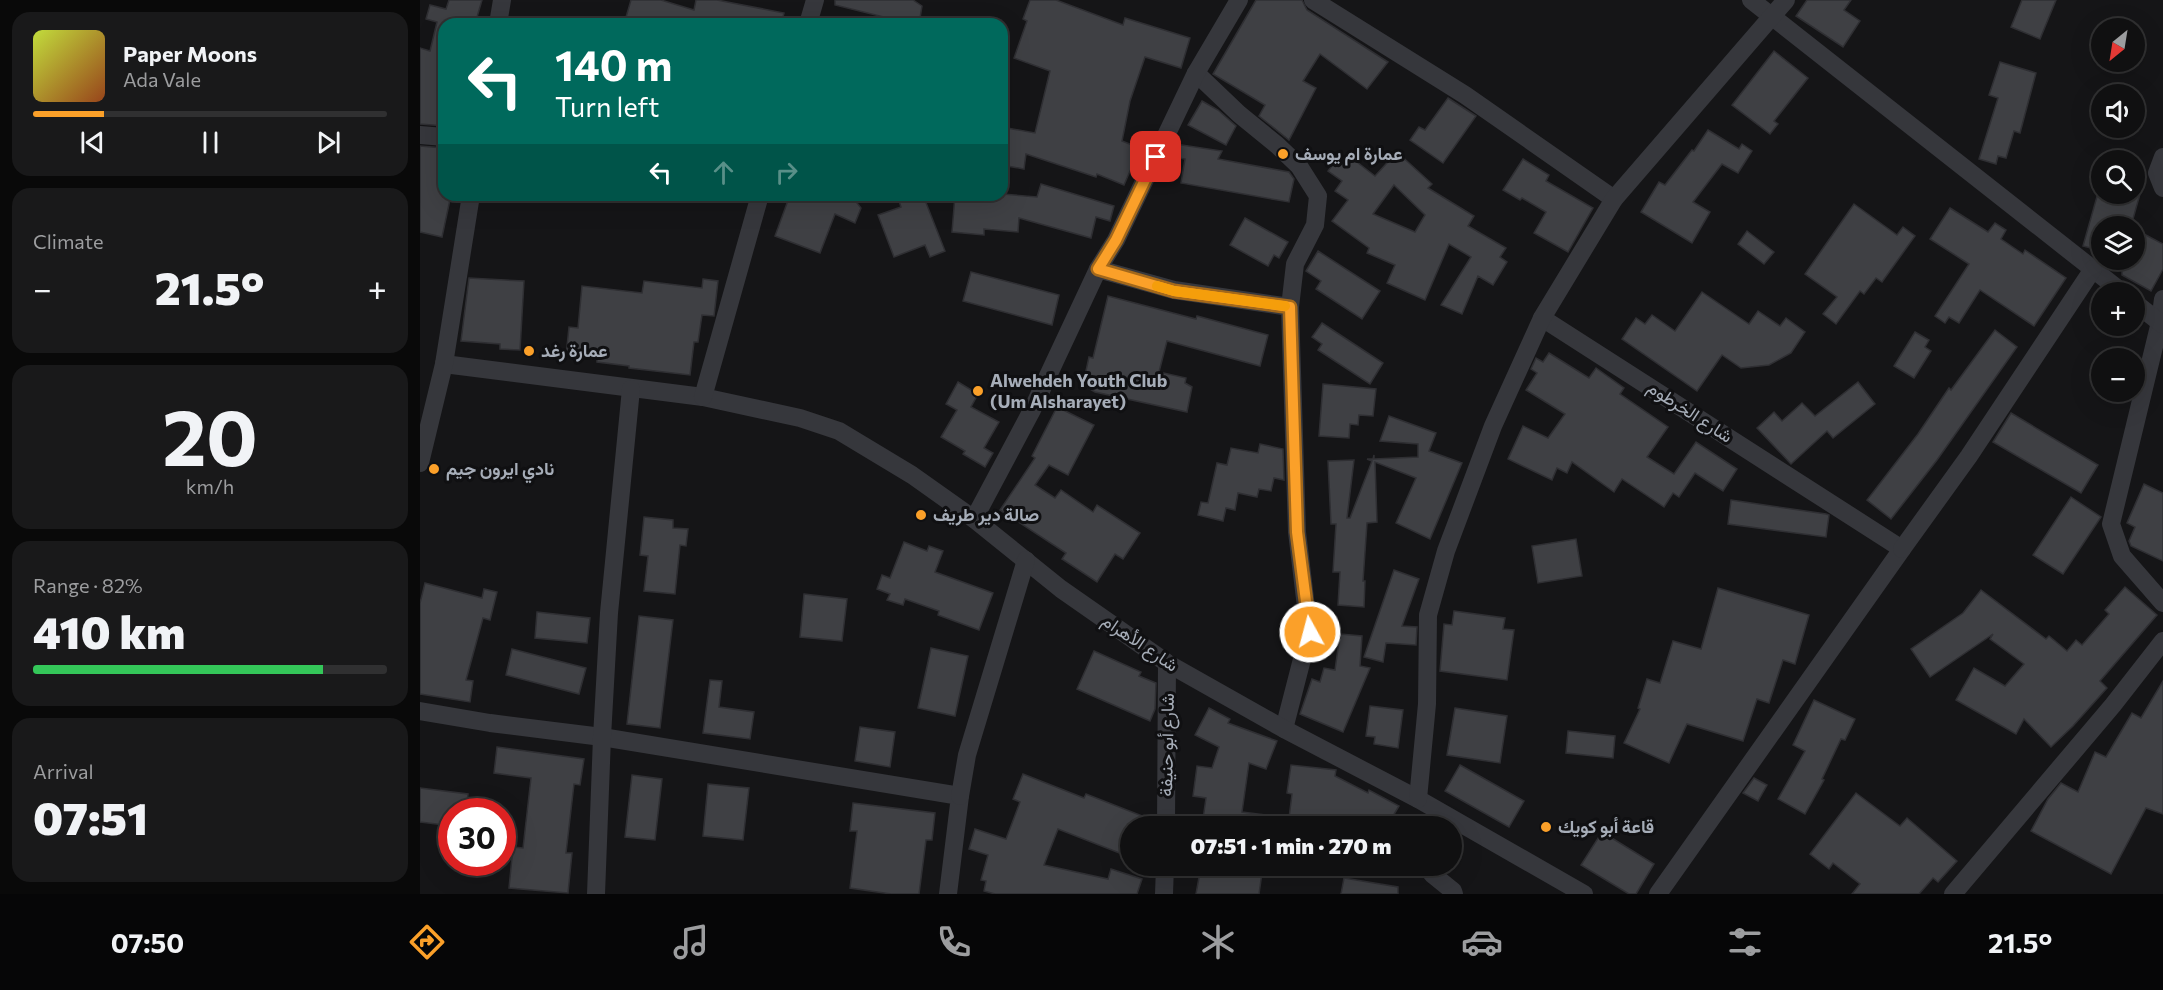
<!DOCTYPE html>
<html lang="en">
<head>
<meta charset="utf-8">
<style>
	body { margin:0; font-family:Commissioner,Vazirmatn,sans-serif; background:#19191a; color:#f1f3f6; height:100vh; display:flex; flex-direction:column; font-size:22px; white-space:nowrap }
	* { box-sizing:border-box; margin:0 }
	p { font-size:20px; color:#9c9d9f }
	.icon { flex:none; width:33px; height:33px; fill:none; stroke:currentColor; stroke-width:2; stroke-linecap:round; stroke-linejoin:round }
	.map { position:relative; flex:1; overflow:hidden }
	.side { display:flex; flex-direction:column; gap:12px; padding:12px; background:#090909; width:420px }
	.side>* { flex:none }
	.hud { position:absolute; left:18px; top:18px; width:570px; height:183px; border-radius:18px; box-shadow:0 6px 24px #0002,0 0 0 2px #303031; background:#00695c; color:#fff; overflow:hidden }
	.needle { width:39px; rotate:210deg }
	.fabs { position:absolute; left:1671px; top:18px; display:grid; gap:12px }
	.fabs a { display:grid; place-items:center; width:54px; height:54px; border-radius:50%; background:#101011; box-shadow:0 6px 24px #0002,0 0 0 2px #303031; font-size:30px }
	.speed { position:absolute; left:18px; top:798px; display:flex; gap:12px; font-size:30px; font-weight:700; text-align:center }
	.speed>* { display:grid; place-content:center; width:78px; height:78px; border-radius:50%; background:#101011; box-shadow:0 6px 24px #0002,0 0 0 2px #303031; line-height:1 }
	.speed .limit { border:9px solid #d22; background:#fff; color:#111 }
	.pin { position:absolute; display:grid; place-items:center; width:51px; height:51px; color:#fff; margin:-26px; border-radius:12px; box-shadow:0 3px 9px #0006 }
	.me { position:absolute; width:66px; margin:-33px; rotate:353deg; stroke-linejoin:round; filter:drop-shadow(0 0 4px #0008) }
	.turn { display:flex; align-items:center; gap:21px; height:126px; padding:0 18px; font-size:27px }
	.turn .icon { width:78px; height:78px; stroke-width:2.5 }
	.turn b { display:block; font-size:42px; line-height:51px }
	.lanes { display:flex; align-items:center; height:57px; padding:0 18px; background:#0003; justify-content:center; gap:30px; direction:ltr }
	.lanes .off { opacity:.35 }
	.big { font-size:45px; font-weight:800; line-height:1.1 }
	.side .widget { flex:1; display:flex; flex-direction:column; justify-content:center; gap:9px; min-width:0; padding:0 21px; border-radius:18px; background:#19191a }
	.side .dial { align-items:center; gap:0 }
	.dial b { font-size:78px; line-height:1 }
	.song { display:flex; align-items:center; gap:18px }
	.cover { width:72px; height:72px; border-radius:9px; background:linear-gradient(135deg,hsl(70 70% 55%),hsl(20 70% 35%)) }
	.played { height:6px; border-radius:3px; background:linear-gradient(90deg,#fba029 20%,#303031 20%) }
	.keys { display:flex; justify-content:space-around; direction:ltr }
	.heat { display:flex; justify-content:space-between; align-items:center; font-size:33px; direction:ltr }
	.charge { height:9px; border-radius:4px; background:linear-gradient(90deg,#34c759 82%,#303031 0) }
	.trip { position:absolute; left:700px; top:816px; width:342px; height:60px; border-radius:30px; background:#101011; box-shadow:0 6px 24px #0002,0 0 0 2px #303031; font-weight:800; line-height:60px; text-align:center }
	.tabs { display:flex; height:96px; justify-content:space-around; align-items:center; background:#060607; color:#9c9d9f }
	.tabs .icon { width:42px; height:42px }
	.tabs .on { color:#fba029 }
	.tabs b { font-size:27px; color:#f1f3f6 }
	main { display:flex; flex:1; min-height:0 }
	.map>svg:first-child { display:block }
	.building { fill:#3f4044; stroke:#2f2f33; stroke-width:1.5; fill-rule:evenodd }
	.lines { fill:none; stroke-linecap:round; stroke-linejoin:round }
	.minor { stroke:#36373c; stroke-width:18 }
	.route-casing { stroke:#a3681b; stroke-width:15 }
	.route { stroke:#fba029; stroke-width:10 }
	.slow { stroke:#f59e0b; stroke-width:10 }
	.poi-dot { fill:#fba029; stroke:#101012; stroke-width:2 }
	.labels { text-anchor:middle; stroke-width:6; stroke-linejoin:round; paint-order:stroke }
	.poi-label { font-size:18px; font-weight:bold; fill:#a6adb8; stroke:#101012; text-anchor:start }
	.street-label { font-size:18px; fill:#a6adb8; stroke:#101012 }
</style>
</head>
<body>
<main>
<section class="side">
<div class="widget">
<div class="song"><i class="cover"></i><div><b>Paper Moons</b><p>Ada Vale</p></div></div>
<div class="played"></div>
<div class="keys"><svg class="icon" aria-label="previous" viewBox="0 0 24 24"><path d="M18 5L8 12l10 7zM5 5v14"/></svg><svg class="icon" aria-label="pause" viewBox="0 0 24 24"><path d="M8 5v14M16 5v14"/></svg><svg class="icon" aria-label="next" viewBox="0 0 24 24"><path d="M6 5l10 7-10 7zM19 5v14"/></svg></div>
</div>
<div class="widget"><p>Climate</p>
<div class="heat"><a>−</a><b class="big">21.5°</b><a>+</a></div>
</div>
<div class="widget dial"><b>20</b><p>km/h</p></div>
<div class="widget"><p>Range · 82%</p><b class="big">410 km</b><div class="charge"></div></div>
<div class="widget"><p>Arrival</p><b class="big">07:51</b></div>
</section>
<div class="map">
<svg width="1743" height="894" viewBox="0 0 1743 894">
	<rect width="100%" height="100%" fill="#151517"/>
	<g class="building">
		<polygon points="29,0 62,0 55,24 24,24 24,126 0,124 0,48 10,51 17,22 6,19 10,5 26,9"/>
		<polygon points="211,0 241,0 274,10 276,0 297,0 364,13 361,24 204,24"/>
		<polygon points="415,0 493,0 502,6 499,24 492,24 415,5"/>
		<polygon points="610,0 636,0 703,25 705,18 770,38 761,68 725,57 710,101 702,141 720,148 704,185 677,174 676,177 606,154 604,169 582,165 582,127 615,133 630,71 594,58 607,21 603,19"/>
		<polygon points="836,0 882,0 887,10 968,62 947,89 900,54 883,81 896,88 869,140 839,116 845,105 793,74"/>
		<polygon points="1387,0 1431,0 1424,10 1440,21 1423,47 1376,16"/>
		<polygon points="1602,0 1636,0 1620,39 1591,27"/>
		<polygon points="1354,51 1388,78 1354,121 1358,124 1350,134 1312,105"/>
		<polygon points="1580,62 1616,73 1600,133 1594,131 1586,158 1578,156 1576,164 1559,159 1578,98 1569,95"/>
		<polygon points="1028,98 1056,116 1023,163 990,140 999,127 1005,130"/>
		<polygon points="782,101 798,110 816,126 806,145 768,125"/>
		<polygon points="1288,130 1319,149 1322,144 1332,151 1318,173 1302,164 1273,202 1290,212 1272,243 1221,212 1239,182 1245,185 1272,150 1274,151"/>
		<polygon points="755,144 802,151 798,159 869,172 874,179 869,202 761,183 765,159 753,157"/>
		<polygon points="0,146 24,148 24,195 31,195 22,237 0,232"/>
		<path d="M977,152L1012,184L1008,188L1054,216L1048,226L1086,248L1080,257L1087,262L1073,285L1058,276L1042,314L1021,305L1051,257L1029,244L1005,300L967,283L975,265L947,253L949,248L912,221L928,200L915,191L922,181L908,171L918,158L928,166L933,159L955,176ZM974,185L1005,215L995,232L953,214Z"/>
		<polygon points="1103,159 1129,175 1126,181 1173,208 1148,252 1114,233 1126,212 1102,198 1100,200 1083,190"/>
		<polygon points="621,184 694,206 690,221 676,217 671,238 599,218 598,232 564,229 564,235 532,232 535,195 582,194 617,197"/>
		<polygon points="1678,193 1720,194 1711,226 1682,226 1682,251 1663,246"/>
		<polygon points="370,195 431,195 441,208 435,223 415,214 400,253 355,236"/>
		<polygon points="477,195 503,195 525,251 510,257 505,245 474,257 458,215 481,207"/>
		<polygon points="1434,204 1477,235 1483,227 1495,236 1462,282 1456,278 1444,294 1440,291 1416,324 1403,314 1417,297 1385,274"/>
		<polygon points="1530,208 1568,232 1575,223 1586,230 1581,239 1603,254 1605,250 1646,278 1614,326 1560,290 1539,323 1529,317 1525,323 1515,316 1549,264 1510,239"/>
		<polygon points="825,218 868,242 859,258 854,255 848,266 810,245"/>
		<polygon points="1327,231 1354,252 1344,264 1318,244"/>
		<polygon points="1722,233 1743,244 1743,269 1731,291 1702,275 1702,270 1707,260 1714,260 1714,246"/>
		<polygon points="898,251 960,291 942,319 896,289 901,281 886,271"/>
		<polygon points="551,272 639,295 632,325 543,301"/>
		<polygon points="49,278 104,281 100,350 80,349 80,344 41,341"/>
		<polygon points="283,279 298,281 294,316 282,315 278,342 274,342 270,375 209,368 209,366 177,362 177,359 146,356 149,327 158,328 162,286 222,293 224,281 282,288"/>
		<polygon points="1282,292 1329,324 1338,311 1360,326 1366,318 1385,332 1371,353 1349,365 1321,368 1302,355 1277,391 1202,339 1216,318 1225,324 1232,315 1255,331"/>
		<polygon points="688,296 776,319 777,316 848,335 840,366 747,341 739,372 766,378 765,383 772,387 767,412 675,392 663,385 669,357 673,358"/>
		<polygon points="902,323 963,363 950,384 898,350 902,344 892,337"/>
		<polygon points="1575,330 1597,347 1517,460 1471,519 1447,500 1498,434 1529,388 1531,390"/>
		<polygon points="1495,332 1509,340 1505,347 1511,351 1494,378 1474,366"/>
		<polygon points="1129,353 1169,378 1176,368 1204,388 1200,394 1248,427 1227,457 1254,474 1276,442 1317,469 1303,491 1275,473 1259,497 1253,493 1244,507 1202,479 1194,492 1152,462 1147,473 1137,468 1132,480 1088,459 1103,426 1128,438 1145,414 1106,390 1117,373 1111,369 1116,358 1123,362"/>
		<polygon points="538,382 558,394 551,407 579,422 564,448 573,453 565,467 543,454 545,451 521,437 537,410 526,404"/>
		<polygon points="1438,382 1455,404 1413,438 1407,431 1371,464 1337,428 1354,412 1362,421 1382,403 1395,416"/>
		<polygon points="903,384 956,389 953,416 939,415 938,425 930,424 929,438 899,436"/>
		<polygon points="637,407 674,425 648,475 629,465 615,485 635,498 641,490 673,512 677,505 720,533 703,559 695,554 677,582 642,559 646,553 580,510 615,458 612,456"/>
		<polygon points="1591,413 1678,465 1661,493 1573,442"/>
		<polygon points="969,416 1016,433 1009,451 1042,463 1010,539 976,523 996,478 955,462 957,522 947,523 943,581 945,581 944,607 918,605 920,572 913,572 916,524 911,524 908,461 934,460 927,518 930,518 952,461 947,459 953,459 954,455 954,459 998,457 998,444 960,441"/>
		<polygon points="840,444 863,449 864,480 854,478 851,491 839,489 837,497 818,493 815,510 806,508 803,521 778,515 781,502 788,503 797,463 807,465 811,448 838,453"/>
		<polygon points="1724,484 1743,493 1743,561 1711,546 1709,541 1715,527 1707,523"/>
		<polygon points="1651,497 1681,517 1643,574 1613,555"/>
		<polygon points="1311,500 1406,514 1409,515 1406,537 1308,524"/>
		<polygon points="224,517 253,520 253,528 268,529 266,546 260,545 255,594 224,591 228,556 220,555"/>
		<polygon points="1156,539 1162,576 1118,583 1112,546"/>
		<polygon points="484,542 507,551 509,546 523,551 515,572 573,593 559,630 518,615 519,611 485,599 483,605 467,600 470,594 457,589 462,575 470,578"/>
		<polygon points="974,570 999,579 982,626 997,627 996,645 966,643 963,662 944,657"/>
		<polygon points="5,583 62,598 64,589 77,592 70,620 63,618 46,680 53,681 50,702 0,694 0,603"/>
		<polygon points="1705,587 1737,615 1680,681 1687,688 1653,726 1631,747 1604,719 1596,734 1536,700 1554,668 1585,686 1604,664 1570,639 1573,634 1510,677 1491,649 1543,613 1561,590 1626,639 1629,636 1647,651 1656,640 1662,645 1689,614 1685,610"/>
		<polygon points="1298,588 1389,615 1375,664 1363,660 1349,703 1337,699 1323,741 1267,724 1249,763 1204,743 1220,709 1218,708 1227,679 1240,683 1253,641 1281,649"/>
		<polygon points="384,594 427,599 422,641 380,637"/>
		<polygon points="1034,611 1085,618 1083,629 1094,630 1087,680 1020,671 1024,624 1032,625"/>
		<polygon points="117,612 170,618 167,643 115,638"/>
		<polygon points="219,616 253,620 240,728 207,724"/>
		<polygon points="920,634 942,636 940,666 950,668 923,732 880,714 892,679 900,682 904,668 915,670"/>
		<polygon points="511,648 548,656 535,716 498,708"/>
		<polygon points="92,649 166,668 159,694 86,675"/>
		<polygon points="674,651 721,672 719,676 736,683 735,709 730,721 657,689"/>
		<polygon points="290,680 302,681 299,707 334,712 330,739 283,733"/>
		<polygon points="1743,681 1743,814 1726,808 1691,874 1611,831 1628,799 1641,783 1658,792 1675,752 1686,757 1712,713 1721,718"/>
		<polygon points="1394,700 1435,719 1425,740 1421,739 1402,779 1404,780 1385,814 1358,799 1385,751 1373,745"/>
		<polygon points="950,706 983,710 978,748 954,744 955,737 946,736"/>
		<polygon points="789,708 810,719 808,723 857,741 846,769 829,763 822,812 869,818 872,794 867,793 871,765 916,770 915,776 948,793 949,790 979,806 973,816 991,826 782,826 786,798 773,796 777,766 792,768 799,747 775,735"/>
		<polygon points="1035,708 1087,716 1080,763 1027,755"/>
		<polygon points="440,727 475,732 470,767 435,761"/>
		<polygon points="1148,731 1195,736 1193,758 1146,753"/>
		<polygon points="77,747 164,759 160,785 154,784 146,853 152,853 148,893 89,888 93,847 103,848 111,778 74,773"/>
		<polygon points="1040,765 1104,801 1089,827 1025,791"/>
		<polygon points="603,774 664,798 666,794 735,821 735,826 711,826 711,856 702,854 638,829 624,865 688,879 691,869 722,879 717,894 575,894 564,891 566,881 561,880 568,855 549,849 555,829 586,839 600,802 593,799"/>
		<polygon points="212,775 242,779 235,840 205,837"/>
		<polygon points="1334,778 1347,785 1338,801 1323,793"/>
		<polygon points="288,784 329,788 323,840 283,836"/>
		<polygon points="0,788 48,794 46,812 32,812 32,826 0,822"/>
		<polygon points="1436,793 1480,826 1487,818 1537,861 1518,882 1513,878 1499,894 1432,894 1440,884 1413,863 1409,869 1390,854"/>
		<polygon points="433,803 515,813 512,840 506,840 499,894 471,894 430,888 437,831 430,831"/>
		<polygon points="1182,832 1234,864 1216,894 1209,894 1161,865"/>
		<polygon points="781,866 843,866 839,894 776,894"/>
		<polygon points="924,878 978,887 978,894 921,894"/>
	</g>
	<g class="lines">
		<g class="minor">
			<polyline points="893,0 1045,95 1194,199"/>
			<polyline points="1331,0 1702,292"/>
			<polyline points="78,24 82,0"/>
			<polyline points="388,24 395,0"/>
			<polyline points="776,73 819,114 857,145 879,166 898,196 895,225 875,264 870,307 877,532 889,632 864,729"/>
			<polyline points="0,135 24,137"/>
			<polyline points="1743,157 1737,173 1743,188"/>
			<polyline points="678,269 754,290 870,307"/>
			<polyline points="1743,299 1740,322 1691,524 1702,556 1743,603"/>
			<polyline points="1714,302 1743,325"/>
			<polyline points="1122,318 1482,549 1238,894"/>
			<polyline points="24,364 283,397 380,418 419,431 492,475 554,519 641,589 747,663 864,729 998,799 1164,894"/>
			<polyline points="283,397 340,195"/>
			<polyline points="0,463 24,364 51,195"/>
			<polyline points="554,519 612,410 678,269 696,240 776,73 819,0"/>
			<polyline points="1482,549 1549,456 1673,269"/>
			<polyline points="0,711 70,723 182,737 540,796 528,894"/>
			<polyline points="540,796 547,755 606,560"/>
			<polyline points="998,799 1007,704 1008,615 1026,551 1073,426 1122,318 1194,199 1366,0"/>
			<polyline points="746,826 747,663"/>
			<polyline points="1012,874 1033,891 1034,894"/>
			<polyline points="176,894 182,737 189,613 211,389"/>
			<polyline points="744,894 745,866"/>
			<polyline points="1533,894 1693,705 1743,641"/>
		</g>
	</g>
	<g class="lines">
		<g class="route-casing">
			<polyline id="route" points="736,157 696,240 678,269 754,291 870,307 877,532 890,632"/>
		</g>
		<use href="#route" class="route"/>
		<polyline class="slow" points="737,286 754,291 865,306"/>
	</g>
	<g class="poi-dot">
		<circle cx="863" cy="154" r="6"/>
		<circle cx="109" cy="351" r="6"/>
		<circle cx="558" cy="391" r="6"/>
		<circle cx="14" cy="469" r="6"/>
		<circle cx="501" cy="515" r="6"/>
		<circle cx="1126" cy="827" r="6"/>
	</g>
	<g class="labels">
		<g class="poi-label">
			<text x="875" y="160">عمارة ام يوسف</text>
			<text x="121" y="357">عمارة رغد</text>
			<text x="570" y="387">Alwehdeh Youth Club<tspan x="570" dy="21">(Um Alsharayet)</tspan></text>
			<text x="26" y="475">نادي ايرون جيم</text>
			<text x="513" y="521">صالة دير طريف</text>
			<text x="1138" y="833">قاعة أبو كويك</text>
		</g>
		<g class="street-label">
			<text transform="translate(1270 412) rotate(33)" y="6">شارع الخرطوم</text>
			<text transform="translate(720 643) rotate(34)" y="6">شارع الأهرام</text>
			<text transform="translate(747 745) rotate(-89)" y="6">شارع أبو حنيفة</text>
		</g>
	</g>
</svg>
<div class="fabs">
<a><svg class="needle" viewBox="-14 -14 28 28"><path d="M0-13l5 13h-10z" fill="#e53935"/><path d="M0 13l5-13h-10z" fill="#9c9d9f"/></svg></a>
<a><svg class="icon" aria-label="sound" viewBox="0 0 24 24"><path d="M4 9h4l5-4v14l-5-4H4zM17 9q2 3 0 6"/></svg></a>
<a><svg class="icon" aria-label="search" viewBox="0 0 24 24"><circle cx="10" cy="10" r="6"/><path d="M15 15l6 6"/></svg></a>
<a><svg class="icon" aria-label="layers" viewBox="0 0 24 24"><path d="M12 4l9 5-9 5-9-5zM3 14l9 5 9-5"/></svg></a>
<a>+</a>
<a>−</a>
</div>
<div class="speed"><div class="limit">30</div></div>
<div class="pin" style="left:736px;top:157px;background:#d93025"><svg class="icon" aria-label="arrive" viewBox="0 0 24 24"><path d="M6 21V4h12l-3 4 3 4H6"/></svg></div>
<svg class="me" style="left:890px;top:632px" viewBox="-20 -20 40 40"><circle r="17" fill="#fba029" stroke="#fff" stroke-width="3"/><path d="M0-11L8 9 0 5-8 9z" fill="#fff"/></svg>
<div class="trip">07:51 · 1 min · 270 m</div>
<div class="hud">
<div class="turn"><svg class="icon" aria-label="left" viewBox="0 0 24 24"><path d="M17 20v-9H6M10 6l-5 5 5 5"/></svg><div><b>140 m</b>Turn left</div></div>
<div class="lanes"><svg class="icon" aria-label="left" viewBox="0 0 24 24"><path d="M17 20v-9H6M10 6l-5 5 5 5"/></svg><svg class="icon off" aria-label="ahead" viewBox="0 0 24 24"><path d="M12 20V5M6 11l6-6 6 6"/></svg><svg class="icon off" aria-label="right" viewBox="0 0 24 24"><path d="M7 20v-9h11M14 6l5 5-5 5"/></svg></div>
</div>
</div>
</main>
<nav class="tabs">
<b>07:50</b>
<svg class="icon on" aria-label="directions" viewBox="0 0 24 24"><path d="M12 3l9 9-9 9-9-9zM9 14v-3h6M13 9l2 2-2 2"/></svg>
<svg class="icon" aria-label="music" viewBox="0 0 24 24"><path d="M9 18V5l10-2v13"/><circle cx="6" cy="18" r="3"/><circle cx="16" cy="16" r="3"/></svg>
<svg class="icon" aria-label="phone" viewBox="0 0 24 24"><path d="M5 4h4l2 5-3 2q2 4 5 5l2-3 5 2v4C11 20 4 13 5 4z"/></svg>
<svg class="icon" aria-label="climate" viewBox="0 0 24 24"><path d="M12 3v18M4 7l16 10M4 17L20 7"/></svg>
<svg class="icon" aria-label="car" viewBox="0 0 24 24"><path d="M5 17H2v-5l4-1 3-4h7l3 4 3 1v5h-3M9 17h6M6 11h13"/><circle cx="7" cy="17" r="2"/><circle cx="17" cy="17" r="2"/></svg>
<svg class="icon" aria-label="filters" viewBox="0 0 24 24"><path d="M4 7h16M4 17h16"/><circle cx="9" cy="7" r="2"/><circle cx="15" cy="17" r="2"/></svg>
<b>21.5°</b>
</nav>
</body>
</html>
